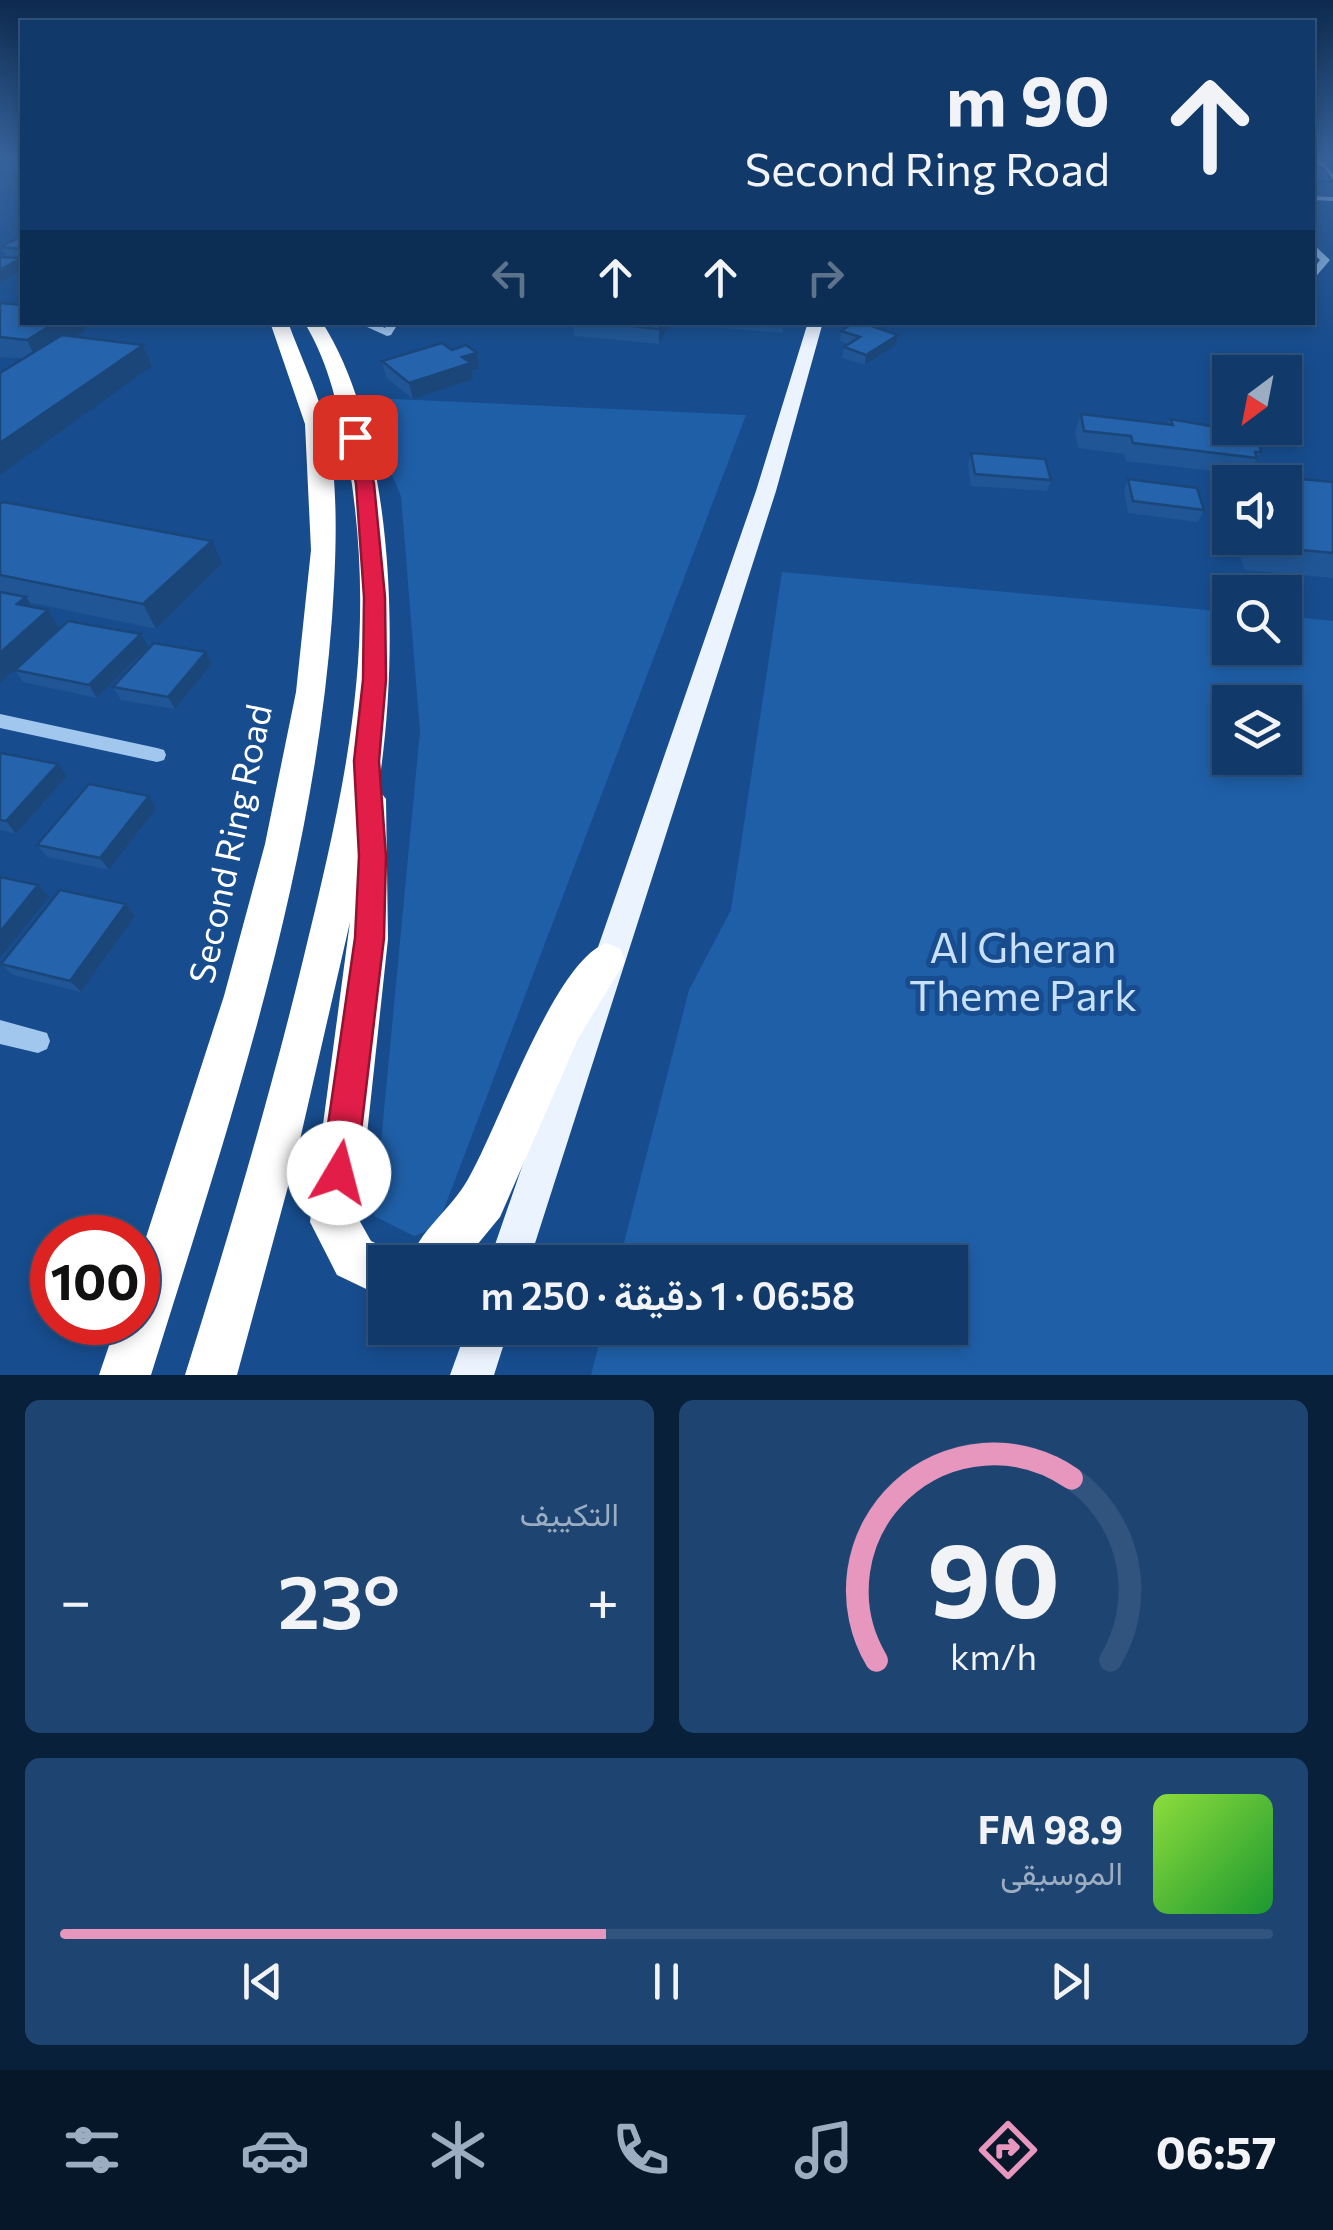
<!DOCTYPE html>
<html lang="ar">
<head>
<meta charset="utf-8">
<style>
	body { margin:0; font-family:Commissioner,Vazirmatn,sans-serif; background:#1e4572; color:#f1f3f6; direction:rtl; height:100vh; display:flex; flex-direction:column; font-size:38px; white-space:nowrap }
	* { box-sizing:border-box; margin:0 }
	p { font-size:32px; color:#9cadc1 }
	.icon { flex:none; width:55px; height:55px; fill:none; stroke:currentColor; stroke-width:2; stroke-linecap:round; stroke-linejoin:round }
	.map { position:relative; height:1375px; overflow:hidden; direction:ltr }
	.sheet { display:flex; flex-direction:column; gap:25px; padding:25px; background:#09203a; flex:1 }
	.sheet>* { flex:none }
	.hud { position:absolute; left:20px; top:20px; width:1295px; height:305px; border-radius:0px; box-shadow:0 5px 15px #0003,0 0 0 2px #30547e; direction:rtl; background:#113a6a; color:#f1f3f6; overflow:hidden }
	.needle { width:65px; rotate:212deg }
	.fabs { position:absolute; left:1212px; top:355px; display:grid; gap:20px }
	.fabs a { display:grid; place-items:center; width:90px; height:90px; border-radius:0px; background:#113a6a; box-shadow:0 5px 15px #0003,0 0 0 2px #30547e; font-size:50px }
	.speed { position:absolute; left:30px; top:1215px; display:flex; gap:20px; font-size:50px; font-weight:700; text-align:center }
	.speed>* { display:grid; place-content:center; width:130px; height:130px; border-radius:50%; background:#113a6a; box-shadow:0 5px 15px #0003,0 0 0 2px #30547e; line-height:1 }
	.speed .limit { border:15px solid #d22; background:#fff; color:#111 }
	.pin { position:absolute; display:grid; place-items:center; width:85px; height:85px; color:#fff; margin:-42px; border-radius:20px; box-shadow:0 5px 15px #0006 }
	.me { position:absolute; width:110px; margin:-55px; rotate:8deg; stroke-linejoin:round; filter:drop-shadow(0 0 8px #0008) }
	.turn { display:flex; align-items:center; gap:35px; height:210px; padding:0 40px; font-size:45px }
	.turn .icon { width:130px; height:130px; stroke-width:2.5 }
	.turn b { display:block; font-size:70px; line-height:85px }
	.lanes { display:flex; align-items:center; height:95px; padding:0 40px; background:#0003; justify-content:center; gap:50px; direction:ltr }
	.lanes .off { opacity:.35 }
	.big { font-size:75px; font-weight:600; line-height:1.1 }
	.sheet .card { flex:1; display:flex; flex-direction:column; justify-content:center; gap:15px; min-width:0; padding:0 35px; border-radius:15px; background:#1e4572 }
	.sheet .dial { align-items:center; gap:0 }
	.dial svg { height:260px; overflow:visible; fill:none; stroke:#30547e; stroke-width:7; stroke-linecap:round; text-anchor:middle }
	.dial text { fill:#f1f3f6; stroke:none }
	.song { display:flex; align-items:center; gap:30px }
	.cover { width:120px; height:120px; border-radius:15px; background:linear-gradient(135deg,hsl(90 70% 55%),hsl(130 70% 35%)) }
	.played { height:10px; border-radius:5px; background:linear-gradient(90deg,#e797bd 45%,#30547e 45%) }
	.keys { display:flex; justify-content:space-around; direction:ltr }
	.heat { display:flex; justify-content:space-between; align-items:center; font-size:55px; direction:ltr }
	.sheet .tiles { flex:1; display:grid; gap:25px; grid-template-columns:1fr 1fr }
	.card:last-child { grid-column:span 2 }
	.trip { position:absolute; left:368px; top:1245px; width:600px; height:100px; border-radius:0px; background:#113a6a; box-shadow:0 5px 15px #0003,0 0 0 2px #30547e; font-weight:600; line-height:100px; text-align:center; direction:rtl }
	.dock { display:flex; height:160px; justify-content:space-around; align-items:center; background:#07172a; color:#9cadc1 }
	.dock .icon { width:70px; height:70px }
	.dock .active { color:#e797bd }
	.dock b { font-size:45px; color:#f1f3f6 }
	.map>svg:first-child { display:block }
	.green { fill:#1f5fa8; fill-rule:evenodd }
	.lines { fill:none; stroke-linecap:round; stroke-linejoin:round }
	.minor { fill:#a2c7ef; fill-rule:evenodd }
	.major { fill:#ebf3ff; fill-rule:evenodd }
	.highway { fill:#fff; fill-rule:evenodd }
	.wall { fill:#205695 }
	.shaded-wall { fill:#1a4679 }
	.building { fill:#2564ad; stroke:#1a4679; stroke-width:2.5 }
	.route { fill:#e11d48; stroke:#92132f; stroke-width:2.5 }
	.labels { text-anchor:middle; stroke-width:10; stroke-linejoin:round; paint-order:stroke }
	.street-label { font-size:35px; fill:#fff; stroke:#174d8e }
	.near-park-label { font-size:42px; fill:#c9e0fb; stroke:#174d8e }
</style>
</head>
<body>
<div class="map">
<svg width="1333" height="1375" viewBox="0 0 1333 1375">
	<rect width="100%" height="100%" fill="#174d8e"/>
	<g class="green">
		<polygon points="372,398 746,415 437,1227 414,1236 374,1216 420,731 401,496 376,437"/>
		<path d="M782,572L1230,612V648H1285V616L1333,621V1375H591L603,1328H950V1262H619L689,990L731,910ZM1230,702H1285V758H1230Z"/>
	</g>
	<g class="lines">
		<g class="minor">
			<polygon points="1312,157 1319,157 1333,175 1333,182"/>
			<polygon points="1312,196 1333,197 1333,201 1312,200"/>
			<polygon points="1312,243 1330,260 1312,281 1312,271 1320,260 1312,252"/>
			<polygon points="356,322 371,322 385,328 388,322 399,322 391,335 387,336"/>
			<polygon points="1059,322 1133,322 1128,325 1064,325"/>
			<polygon points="0,714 157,748 164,750 166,755 164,760 157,762 0,728"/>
			<polygon points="0,1020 47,1033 50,1041 47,1049 38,1053 0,1044"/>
		</g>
		<g class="major">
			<polygon points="808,322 823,322 776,491 529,1262 489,1262 756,491"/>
			<polygon points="467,1328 509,1328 494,1375 450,1375"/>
		</g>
		<g class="highway">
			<path d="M270,322H288C300,355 316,388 325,422C340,478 336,560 332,618C313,877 228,1128 151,1375H99L117,1322H138V1262L224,996L265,844L296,692L311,550L305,424Z"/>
			<path d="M304,322H322C396,438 400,657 378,789L386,799L388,939L358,1218L371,1241L402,1256L405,1262H385V1298L337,1275L310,1222L350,922L296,1157L237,1375H185C228,1238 269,1100 303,960C346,784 379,641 348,459C339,411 330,364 304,322Z"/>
			<path d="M606,943L620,948L625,961L578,1039L500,1217L463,1262H409C420,1230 450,1210 467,1181C498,1129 553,963 606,943Z"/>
		</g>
	</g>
	<g class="wall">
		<polygon points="0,157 22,157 18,192 0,189"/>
		<polygon points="1312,167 1333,180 1333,186 1329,195 1312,194"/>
		<polygon points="22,236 22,258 6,256 1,247"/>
		<polygon points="0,303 22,322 81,322 85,331 76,337 143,345 152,366 0,357"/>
		<polygon points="573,322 668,322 668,326 659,344 574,336"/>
		<polygon points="705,322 785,322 782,333 704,326"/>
		<polygon points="841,331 898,335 896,345 865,365 842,358 844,347 848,344 840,341"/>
		<polygon points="452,350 477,353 479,369 472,371 473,379 413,399 386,377 382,361"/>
		<polygon points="1081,414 1167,424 1170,419 1261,452 1248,475 1126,461 1124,454 1078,448 1075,431"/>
		<polygon points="971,453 1051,480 1047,491 971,486 968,465"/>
		<polygon points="1280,477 1333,482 1333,578 1245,570 1238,550 1242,542 1241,538 1285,538 1285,482 1277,482"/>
		<polygon points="1128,479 1204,510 1198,522 1128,513 1124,491"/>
		<polygon points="0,504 222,564 156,629 28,602 32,607 48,610 60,628 148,647 97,698 23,682 15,670 26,660 0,683"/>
		<polygon points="206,652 212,664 175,709 121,700 113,687"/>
		<polygon points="0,754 67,776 16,834 0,830"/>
		<polygon points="149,796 156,809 109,870 47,857 37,845"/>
		<polygon points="126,904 135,916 81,992 13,975 1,964"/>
	</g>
	<g class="shaded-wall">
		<polygon points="22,171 22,191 18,192 11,175"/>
		<polygon points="21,258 22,270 0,283 0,270"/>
		<polygon points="56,322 81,322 85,331 37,361 27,340"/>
		<polygon points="662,322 668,322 668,326 659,344 659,329"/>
		<polygon points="898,335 896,345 865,365 866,355"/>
		<polygon points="143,345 152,366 0,475 0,443"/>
		<polygon points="477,353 479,369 472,371 473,379 413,399 409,383 462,357"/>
		<polygon points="212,541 222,564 156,629 143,604"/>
		<polygon points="26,597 37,616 17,604"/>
		<polygon points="48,610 60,629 0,683 0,653"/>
		<polygon points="141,634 148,647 97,698 89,685"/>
		<polygon points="206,652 212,664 175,709 168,697"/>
		<polygon points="58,764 67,776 16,834 6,821"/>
		<polygon points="149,796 156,809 109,870 100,858"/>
		<polygon points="38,885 49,897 0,958 0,932"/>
		<polygon points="126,904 135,916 81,992 70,981"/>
	</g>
	<g class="building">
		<polygon points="0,157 22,157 22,171 11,175 0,173"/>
		<polygon points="1312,167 1323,168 1333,182 1312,181"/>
		<polygon points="22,236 22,249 1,247"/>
		<polygon points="0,257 21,258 0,270"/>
		<polygon points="0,303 22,305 22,322 56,322 27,340 0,337"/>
		<polygon points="591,322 662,322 659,329"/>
		<polygon points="855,322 860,322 898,335 866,355 844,347 860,337 841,331"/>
		<polygon points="62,335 143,345 0,443 0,373"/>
		<polygon points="442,343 452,350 466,345 477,353 462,357 471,363 409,383 382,361"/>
		<polygon points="1081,414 1173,425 1170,419 1257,434 1261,452 1255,452 1257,458 1133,443 1131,436 1084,431"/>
		<polygon points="971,453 1045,459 1051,480 975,474"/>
		<polygon points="1280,477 1333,482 1333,553 1259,546 1255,538 1285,538 1285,482 1282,482"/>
		<polygon points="1128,479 1197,488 1204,510 1133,501"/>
		<polygon points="4,502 212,541 143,604 0,575 0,504"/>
		<polygon points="0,592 26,597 17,604 48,610 0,653"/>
		<polygon points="68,621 141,634 89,685 15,670"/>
		<polygon points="154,643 206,652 168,697 113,687"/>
		<polygon points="1,753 58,764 6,821 0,820 0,754"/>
		<polygon points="89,784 149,796 100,858 37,845"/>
		<polygon points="0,877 38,885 0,932"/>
		<polygon points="60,890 126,904 70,981 1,964"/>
	</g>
	<linearGradient id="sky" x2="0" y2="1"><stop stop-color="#0d2a4e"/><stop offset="0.45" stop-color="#36629b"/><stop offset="1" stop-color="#36629b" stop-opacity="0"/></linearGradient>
	<rect width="1333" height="349" fill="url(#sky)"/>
	<polygon class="route" points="355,432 363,437 374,484 385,597 386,680 379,761 386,856 384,938 356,1173 351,1185 339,1190 326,1185 321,1173 355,938 359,856 354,761 363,680 364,597 356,484 347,437"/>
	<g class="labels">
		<g class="street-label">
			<text transform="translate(231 844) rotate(-78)" y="12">Second Ring Road</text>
		</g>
		<g class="near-park-label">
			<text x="1023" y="963">Al Gheran<tspan x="1023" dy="48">Theme Park</tspan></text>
		</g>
	</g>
</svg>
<div class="fabs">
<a><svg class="needle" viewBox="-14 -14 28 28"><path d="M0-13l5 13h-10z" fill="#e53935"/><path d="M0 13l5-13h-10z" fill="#9cadc1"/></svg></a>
<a><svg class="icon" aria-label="sound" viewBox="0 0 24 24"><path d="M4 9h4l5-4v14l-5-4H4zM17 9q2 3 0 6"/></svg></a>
<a><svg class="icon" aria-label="search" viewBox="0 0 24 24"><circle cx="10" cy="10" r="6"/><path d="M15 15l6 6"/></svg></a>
<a><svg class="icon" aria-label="layers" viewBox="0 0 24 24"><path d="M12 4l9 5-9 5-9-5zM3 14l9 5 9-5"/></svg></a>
</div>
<div class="speed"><div class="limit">100</div></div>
<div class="pin" style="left:355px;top:437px;background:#d93025"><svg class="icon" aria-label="arrive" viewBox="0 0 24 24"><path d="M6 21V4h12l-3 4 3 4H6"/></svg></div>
<svg class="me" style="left:339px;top:1173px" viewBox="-20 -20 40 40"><circle r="19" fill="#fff"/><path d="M0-13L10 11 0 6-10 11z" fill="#e11d48"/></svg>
<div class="trip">06:58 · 1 دقيقة · 250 m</div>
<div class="hud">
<div class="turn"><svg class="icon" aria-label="ahead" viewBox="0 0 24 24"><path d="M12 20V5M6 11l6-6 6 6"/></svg><div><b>90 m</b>Second Ring Road</div></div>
<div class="lanes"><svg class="icon off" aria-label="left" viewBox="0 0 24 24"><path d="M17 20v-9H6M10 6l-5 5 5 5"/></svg><svg class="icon" aria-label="ahead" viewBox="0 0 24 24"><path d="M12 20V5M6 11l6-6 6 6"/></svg><svg class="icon" aria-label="ahead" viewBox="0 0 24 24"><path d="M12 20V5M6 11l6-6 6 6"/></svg><svg class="icon off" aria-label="right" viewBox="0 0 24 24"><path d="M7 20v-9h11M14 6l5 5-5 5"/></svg></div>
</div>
</div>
<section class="sheet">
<div class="tiles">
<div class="card dial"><svg viewBox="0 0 100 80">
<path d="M14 69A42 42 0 1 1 86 69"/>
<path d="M14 69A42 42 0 0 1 74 13" stroke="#e797bd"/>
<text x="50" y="56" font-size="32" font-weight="700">90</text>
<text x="50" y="72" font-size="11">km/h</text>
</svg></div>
<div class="card"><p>التكييف</p>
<div class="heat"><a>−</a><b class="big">23°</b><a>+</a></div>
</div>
<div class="card">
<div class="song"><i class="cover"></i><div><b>98.9 FM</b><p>الموسيقى</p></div></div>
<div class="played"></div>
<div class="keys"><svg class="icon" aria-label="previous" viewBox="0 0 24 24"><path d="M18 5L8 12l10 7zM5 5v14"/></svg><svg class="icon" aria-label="pause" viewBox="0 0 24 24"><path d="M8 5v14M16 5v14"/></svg><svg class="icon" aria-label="next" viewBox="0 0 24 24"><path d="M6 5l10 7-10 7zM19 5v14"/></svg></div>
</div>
</div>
</section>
<nav class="dock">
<b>06:57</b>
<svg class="icon active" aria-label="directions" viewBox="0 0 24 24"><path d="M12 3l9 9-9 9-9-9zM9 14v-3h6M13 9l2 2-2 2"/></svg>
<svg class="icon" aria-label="music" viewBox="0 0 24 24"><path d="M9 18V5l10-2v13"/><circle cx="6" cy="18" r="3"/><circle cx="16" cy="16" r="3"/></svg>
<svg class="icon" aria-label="phone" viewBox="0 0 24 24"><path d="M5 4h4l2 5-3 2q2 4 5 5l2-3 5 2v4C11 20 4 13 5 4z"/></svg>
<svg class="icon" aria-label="climate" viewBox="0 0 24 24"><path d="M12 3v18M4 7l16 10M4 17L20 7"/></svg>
<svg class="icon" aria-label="car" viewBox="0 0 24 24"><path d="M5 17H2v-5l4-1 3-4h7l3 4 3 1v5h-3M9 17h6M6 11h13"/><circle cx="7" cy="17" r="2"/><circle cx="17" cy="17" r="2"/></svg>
<svg class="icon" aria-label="filters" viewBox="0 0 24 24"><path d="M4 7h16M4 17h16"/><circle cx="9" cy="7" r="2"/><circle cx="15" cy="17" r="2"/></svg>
</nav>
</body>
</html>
